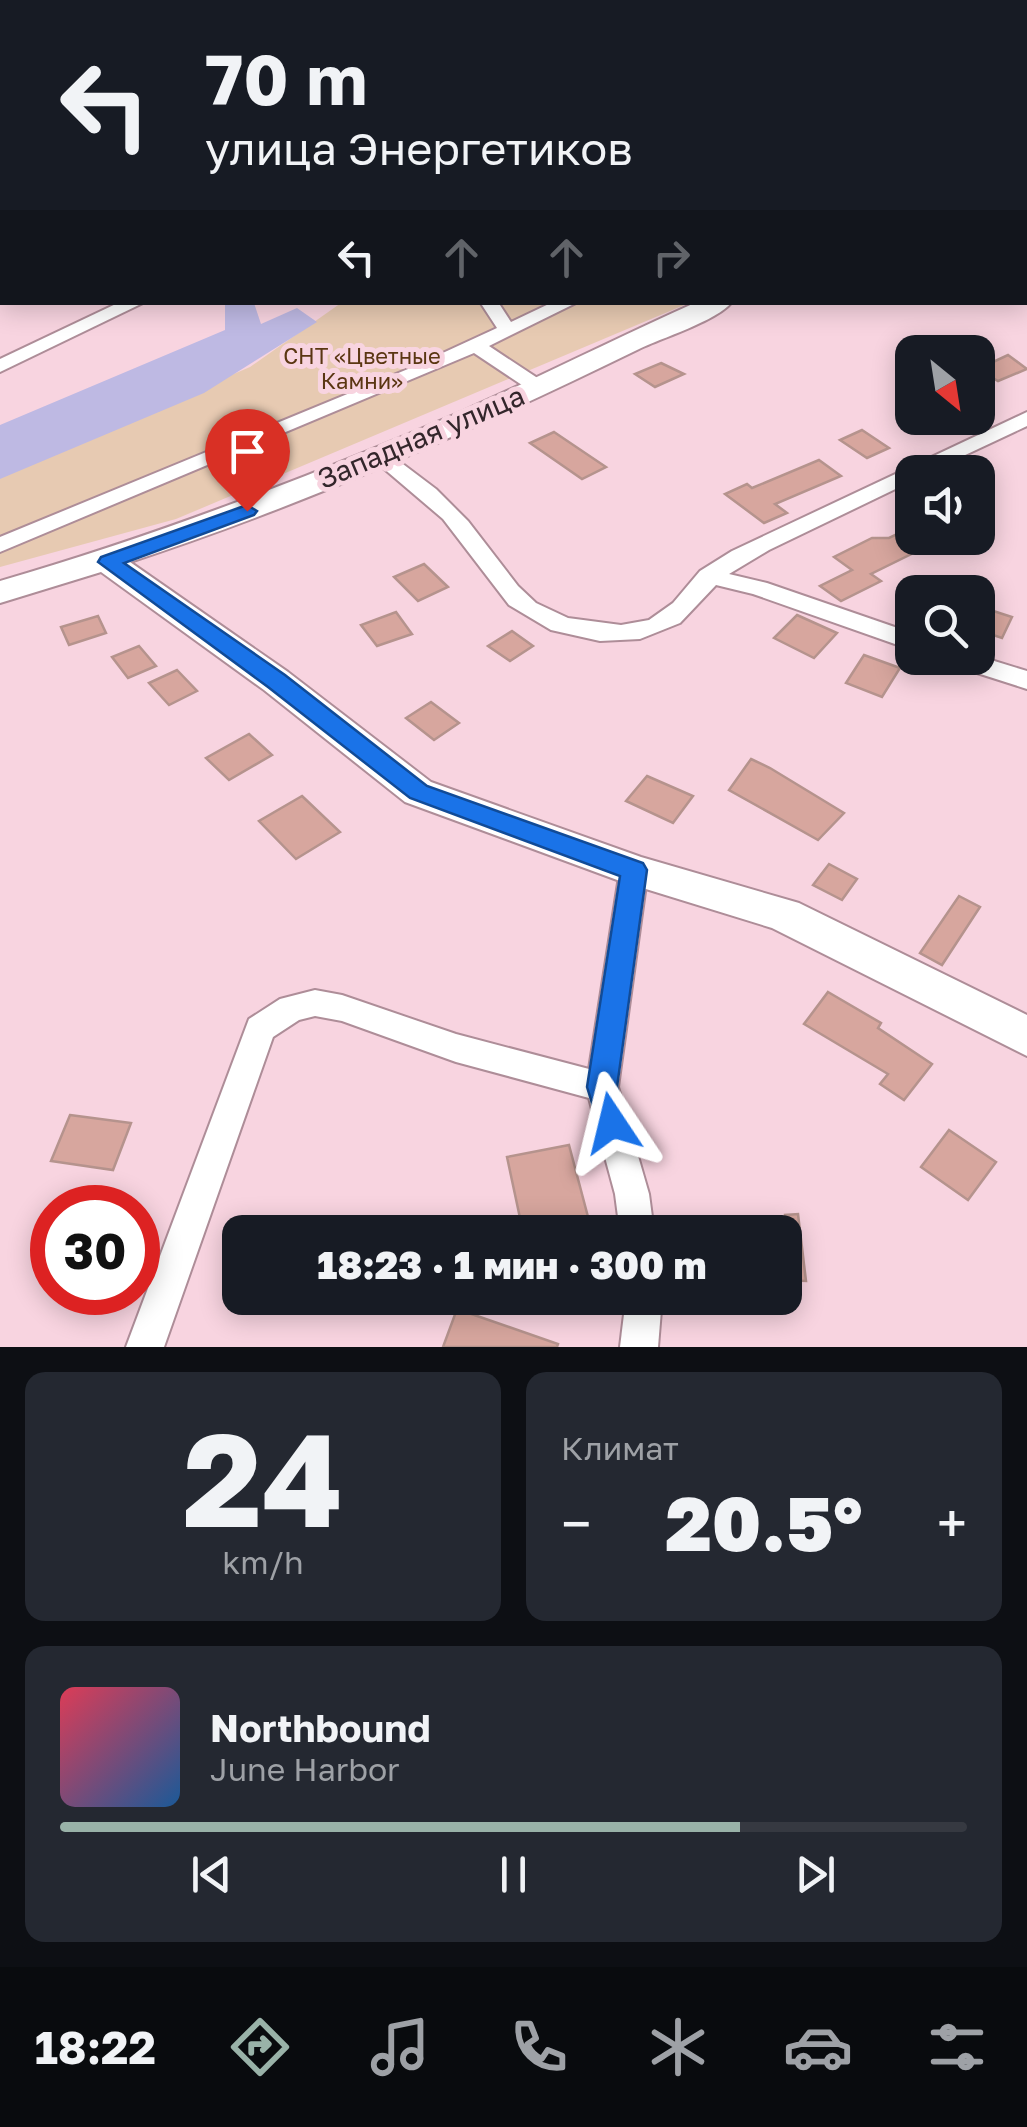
<!DOCTYPE html>
<html lang="ru">
<head>
<meta charset="utf-8">
<style>
	body { margin:0; font-family:"Golos Text",sans-serif; background:#242831; color:#f1f3f6; height:100vh; display:flex; flex-direction:column; font-size:38px; white-space:nowrap }
	* { box-sizing:border-box; margin:0 }
	p { font-size:32px; color:#9ea1a6 }
	.icon { flex:none; width:55px; height:55px; fill:none; stroke:currentColor; stroke-width:2; stroke-linecap:round; stroke-linejoin:round }
	.map { position:relative; height:1347px; overflow:hidden }
	.side { display:flex; flex-direction:column; gap:25px; padding:25px; background:#0d0f14; flex:1 }
	.side>* { flex:none }
	.hud { position:absolute; left:0px; top:0px; width:1028px; height:305px; box-shadow:0 5px 25px #0003; background:#171b24; color:#f1f3f6; overflow:hidden }
	.needle { width:65px; rotate:150deg }
	.controls { position:absolute; left:895px; top:335px; display:grid; gap:20px }
	.controls a { display:grid; place-items:center; width:100px; height:100px; border-radius:20px; background:#171b24; box-shadow:0 5px 25px #0003; font-size:50px }
	.speed { position:absolute; left:30px; top:1185px; display:flex; gap:20px; font-size:50px; font-weight:700; text-align:center }
	.speed>* { display:grid; place-content:center; width:130px; height:130px; border-radius:50%; background:#171b24; box-shadow:0 5px 25px #0003; line-height:1 }
	.speed .limit { border:15px solid #d22; background:#fff; color:#111 }
	.pin { position:absolute; display:grid; place-items:center; width:85px; height:85px; color:#fff; margin:-102px -42px; border-radius:50% 50% 50% 0; rotate:-45deg; box-shadow:0 0 10px #0007 }
	.pin .icon { rotate:45deg }
	.me { position:absolute; width:110px; margin:-55px; rotate:350deg; stroke-linejoin:round; filter:drop-shadow(0 0 8px #0008) }
	.turn { display:flex; align-items:center; gap:35px; height:210px; padding:0 40px; font-size:45px }
	.turn .icon { width:130px; height:130px; stroke-width:2.5 }
	.turn b { display:block; font-size:70px; line-height:85px }
	.lanes { display:flex; align-items:center; height:95px; padding:0 40px; background:#0003; justify-content:center; gap:50px; direction:ltr }
	.lanes .off { opacity:.35 }
	.big { font-size:75px; font-weight:800; line-height:1.1 }
	.side .widget { flex:1; display:flex; flex-direction:column; justify-content:center; gap:15px; min-width:0; padding:0 35px; border-radius:20px; background:#242831 }
	.side .dial { align-items:center; gap:0 }
	.dial b { font-size:130px; line-height:1 }
	.song { display:flex; align-items:center; gap:30px }
	.cover { width:120px; height:120px; border-radius:15px; background:linear-gradient(135deg,hsl(350 70% 55%),hsl(210 70% 35%)) }
	.played { height:10px; border-radius:5px; background:linear-gradient(90deg,#99b2a8 75%,#363941 75%) }
	.keys { display:flex; justify-content:space-around; direction:ltr }
	.heat { display:flex; justify-content:space-between; align-items:center; font-size:55px; direction:ltr }
	.side .tiles { flex:1; display:grid; gap:25px; grid-template-columns:1fr 1fr }
	.widget:last-child { grid-column:span 2 }
	.trip { position:absolute; left:222px; top:1215px; width:580px; height:100px; border-radius:20px; background:#171b24; box-shadow:0 5px 25px #0003; font-weight:800; line-height:100px; text-align:center }
	.menu { display:flex; height:160px; justify-content:space-around; align-items:center; background:#090b0e; color:#9ea1a6 }
	.menu .icon { width:70px; height:70px }
	.menu .on { color:#99b2a8 }
	.menu b { font-size:45px; color:#f1f3f6 }
	.map>svg:first-child { display:block }
	.green { fill:#e7cab2 }
	.water { fill:#beb9e3 }
	.building { fill:#d7a69e; stroke:#b5938d; stroke-width:2.5 }
	.lines { fill:none; stroke-linecap:round; stroke-linejoin:round }
	.street-casing { stroke:#ae8d98; stroke-width:4 }
	.secondary-casing { stroke:#ae8d98; stroke-width:4 }
	.street { fill:#fff; fill-rule:evenodd }
	.secondary { fill:#fff; fill-rule:evenodd }
	.rail { stroke:#56454b; stroke-width:5; stroke-dasharray:8 8; stroke-linecap:butt }
	.route { fill:#1a73e8; stroke:#114b97; stroke-width:2.5 }
	.labels { text-anchor:middle; stroke-width:10; stroke-linejoin:round; paint-order:stroke }
	.far-park-label { font-size:22px; fill:#5a3612; stroke:#f8d4e0 }
	.street-label { font-size:28px; fill:#33262b; stroke:#f8d4e0 }
</style>
</head>
<body>
<div class="map">
<svg width="1027" height="1347" viewBox="0 0 1027 1347">
	<rect width="100%" height="100%" fill="#f8d4e0"/>
	<polygon class="green" points="395,302 689,303 176,519 0,567 0,474 250,367 341,303"/>
	<polygon class="water" points="225,303 254,303 261,324 297,308 317,322 204,393 0,479 0,425 225,330"/>
	<g class="building">
		<polygon points="1008,355 1027,369 998,381 978,369"/>
		<polygon points="661,363 684,374 655,387 635,374"/>
		<polygon points="862,430 889,448 867,458 840,440"/>
		<polygon points="554,432 606,467 582,479 530,443"/>
		<polygon points="819,460 841,476 775,504 787,513 764,523 725,494 747,484 752,488"/>
		<polygon points="912,527 912,538 944,538 871,574 881,581 841,601 820,586 852,570 834,557 872,538 889,538"/>
		<polygon points="424,564 448,587 418,601 394,577"/>
		<polygon points="978,606 1012,617 1002,638 978,630"/>
		<polygon points="396,612 412,634 377,646 361,625"/>
		<polygon points="797,615 837,633 814,658 774,638"/>
		<polygon points="98,616 106,633 69,645 61,627"/>
		<polygon points="512,631 533,646 510,661 488,646"/>
		<polygon points="139,646 156,666 128,678 112,657"/>
		<polygon points="864,655 900,668 882,697 846,683"/>
		<polygon points="177,670 197,691 169,705 149,683"/>
		<polygon points="431,702 459,723 434,740 406,718"/>
		<polygon points="249,734 272,755 229,780 206,758"/>
		<polygon points="751,759 770,768 844,813 818,840 729,790"/>
		<polygon points="647,776 693,796 673,823 626,801"/>
		<polygon points="302,796 340,832 296,859 259,821"/>
		<polygon points="829,864 857,879 842,900 813,885"/>
		<polygon points="959,896 980,907 942,965 920,953"/>
		<polygon points="828,992 881,1023 878,1028 932,1064 904,1100 880,1084 888,1074 804,1024"/>
		<polygon points="70,1115 131,1123 113,1170 51,1161"/>
		<polygon points="949,1130 996,1162 968,1200 921,1167"/>
		<polygon points="569,1145 592,1232 523,1232 507,1157"/>
		<polygon points="798,1214 806,1281 785,1280 785,1215"/>
		<polygon points="457,1309 558,1344 557,1347 443,1347"/>
	</g>
	<g class="lines">
		<g class="street-casing">
			<g id="street">
				<polygon points="387,0 408,0 409,2 388,2"/>
				<polygon points="840,0 863,0 864,2 841,2"/>
				<polygon points="0,3 2,4 2,12 0,11"/>
				<rect x="1025" y="32" width="2" height="9"/>
				<rect x="1025" y="91" width="2" height="8"/>
				<polygon points="0,159 2,160 2,170 0,169"/>
				<polygon points="2,201 2,211 0,212 0,202"/>
				<polygon points="120,302 145,302 0,372 0,359"/>
				<polygon points="480,302 498,302 511,322 553,302 578,302 489,346 545,383 545,391 531,391 474,353 0,552 0,537 408,369 497,328"/>
				<polygon points="1027,412 1027,426 929,472 912,472 912,481 769,550 729,574 767,583 912,633 912,650 753,594 716,585 680,623 640,639 600,641 551,630 509,605 443,519 369,456 373,452 387,452 436,489 468,521 518,586 536,603 568,618 621,625 649,620 673,603 700,571 732,551"/>
				<polygon points="978,656 1027,671 1027,689 949,664 946,658"/>
				<polygon points="634,859 644,862 648,870 618,1087 649,1194 654,1232 620,1232 615,1194 589,1098 456,1062 342,1021 315,1016 299,1020 273,1037 164,1347 126,1347 249,1019 280,999 315,990 342,995 456,1034 589,1069 620,870 624,862"/>
				<polygon points="626,1298 662,1298 658,1347 620,1347"/>
			</g>
		</g>
		<g class="secondary-casing">
			<g id="secondary">
				<polygon points="1027,172 1027,186 1025,187 1025,173"/>
				<path d="M697,302H732C717,321 661,338 637,350C473,430 304,505 130,562L288,672L431,782L641,857L799,903L1027,1015V1056L772,928L620,881L405,802L264,690L101,572L0,603V581C158,535 312,476 463,411C542,376 618,337 697,302Z"/>
			</g>
		</g>
		<use href="#street" class="street"/>
		<use href="#secondary" class="secondary"/>
		<polyline class="rail" points="945,0 958,2"/>
	</g>
	<polygon class="route" points="247,505 257,511 254,515 124,563 285,675 427,786 643,863 647,870 617,1087 627,1123 623,1132 612,1136 601,1132 587,1087 620,876 410,798 268,687 98,562 101,557"/>
	<g class="labels">
		<g class="far-park-label">
			<text x="362" y="364">СНТ «Цветные<tspan x="362" dy="25">Камни»</tspan></text>
		</g>
		<g class="street-label">
			<text transform="translate(421 437) rotate(-23)" y="10">Западная улица</text>
		</g>
	</g>
</svg>
<div class="controls">
<a><svg class="needle" viewBox="-14 -14 28 28"><path d="M0-13l5 13h-10z" fill="#e53935"/><path d="M0 13l5-13h-10z" fill="#9ea1a6"/></svg></a>
<a><svg class="icon" aria-label="sound" viewBox="0 0 24 24"><path d="M4 9h4l5-4v14l-5-4H4zM17 9q2 3 0 6"/></svg></a>
<a><svg class="icon" aria-label="search" viewBox="0 0 24 24"><circle cx="10" cy="10" r="6"/><path d="M15 15l6 6"/></svg></a>
</div>
<div class="speed"><div class="limit">30</div></div>
<div class="pin" style="left:247px;top:511px;background:#d93025"><svg class="icon" aria-label="arrive" viewBox="0 0 24 24"><path d="M6 21V4h12l-3 4 3 4H6"/></svg></div>
<svg class="me" style="left:612px;top:1123px" viewBox="-20 -20 40 40"><path d="M0-17L14 15 0 8-14 15z" fill="#1a73e8" stroke="#fff" stroke-width="4"/></svg>
<div class="trip">18:23 · 1 мин · 300 m</div>
<div class="hud">
<div class="turn"><svg class="icon" aria-label="left" viewBox="0 0 24 24"><path d="M17 20v-9H6M10 6l-5 5 5 5"/></svg><div><b>70 m</b>улица Энергетиков</div></div>
<div class="lanes"><svg class="icon" aria-label="left" viewBox="0 0 24 24"><path d="M17 20v-9H6M10 6l-5 5 5 5"/></svg><svg class="icon off" aria-label="ahead" viewBox="0 0 24 24"><path d="M12 20V5M6 11l6-6 6 6"/></svg><svg class="icon off" aria-label="ahead" viewBox="0 0 24 24"><path d="M12 20V5M6 11l6-6 6 6"/></svg><svg class="icon off" aria-label="right" viewBox="0 0 24 24"><path d="M7 20v-9h11M14 6l5 5-5 5"/></svg></div>
</div>
</div>
<section class="side">
<div class="tiles">
<div class="widget dial"><b>24</b><p>km/h</p></div>
<div class="widget"><p>Климат</p>
<div class="heat"><a>−</a><b class="big">20.5°</b><a>+</a></div>
</div>
<div class="widget">
<div class="song"><i class="cover"></i><div><b>Northbound</b><p>June Harbor</p></div></div>
<div class="played"></div>
<div class="keys"><svg class="icon" aria-label="previous" viewBox="0 0 24 24"><path d="M18 5L8 12l10 7zM5 5v14"/></svg><svg class="icon" aria-label="pause" viewBox="0 0 24 24"><path d="M8 5v14M16 5v14"/></svg><svg class="icon" aria-label="next" viewBox="0 0 24 24"><path d="M6 5l10 7-10 7zM19 5v14"/></svg></div>
</div>
</div>
</section>
<nav class="menu">
<b>18:22</b>
<svg class="icon on" aria-label="directions" viewBox="0 0 24 24"><path d="M12 3l9 9-9 9-9-9zM9 14v-3h6M13 9l2 2-2 2"/></svg>
<svg class="icon" aria-label="music" viewBox="0 0 24 24"><path d="M9 18V5l10-2v13"/><circle cx="6" cy="18" r="3"/><circle cx="16" cy="16" r="3"/></svg>
<svg class="icon" aria-label="phone" viewBox="0 0 24 24"><path d="M5 4h4l2 5-3 2q2 4 5 5l2-3 5 2v4C11 20 4 13 5 4z"/></svg>
<svg class="icon" aria-label="climate" viewBox="0 0 24 24"><path d="M12 3v18M4 7l16 10M4 17L20 7"/></svg>
<svg class="icon" aria-label="car" viewBox="0 0 24 24"><path d="M5 17H2v-5l4-1 3-4h7l3 4 3 1v5h-3M9 17h6M6 11h13"/><circle cx="7" cy="17" r="2"/><circle cx="17" cy="17" r="2"/></svg>
<svg class="icon" aria-label="filters" viewBox="0 0 24 24"><path d="M4 7h16M4 17h16"/><circle cx="9" cy="7" r="2"/><circle cx="15" cy="17" r="2"/></svg>
</nav>
</body>
</html>
